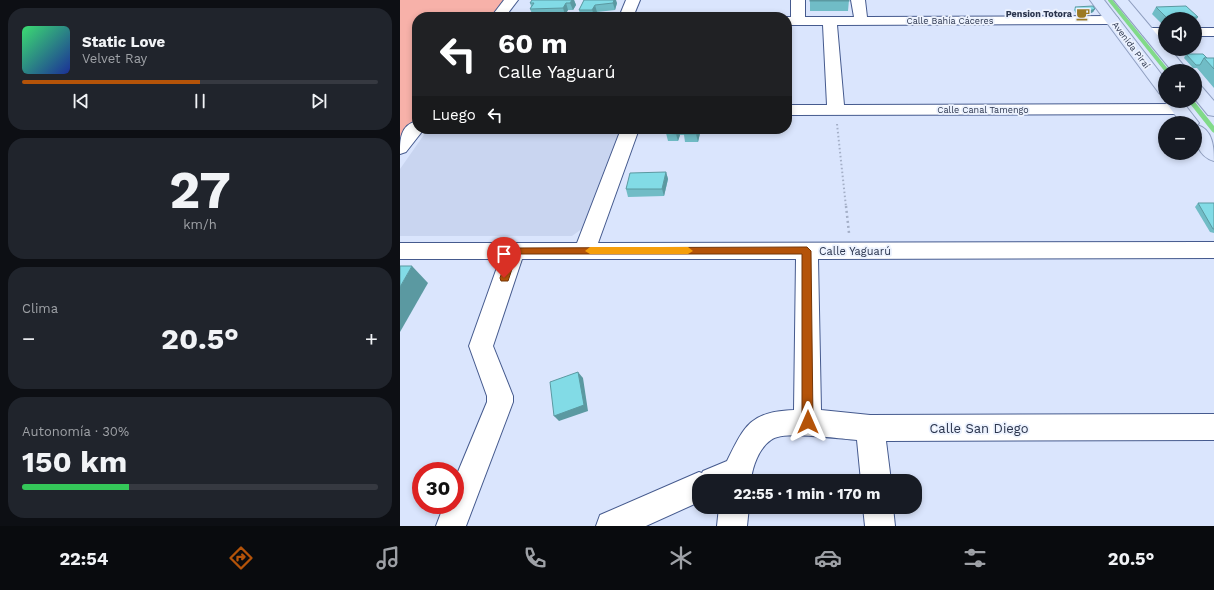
<!DOCTYPE html>
<html lang="es">
<head>
<meta charset="utf-8">
<style>
	body { margin:0; font-family:"Work Sans",sans-serif; background:#20242c; color:#f1f3f6; height:100vh; display:flex; flex-direction:column; font-size:15px; white-space:nowrap }
	* { box-sizing:border-box; margin:0 }
	p { font-size:13px; color:#9ea1a6 }
	.icon { flex:none; width:22px; height:22px; fill:none; stroke:currentColor; stroke-width:2; stroke-linecap:round; stroke-linejoin:round }
	.map { position:relative; flex:1; overflow:hidden }
	.sheet { display:flex; flex-direction:column; gap:8px; padding:8px; background:#0d0f14; width:400px }
	.sheet>* { flex:none }
	.guide { position:absolute; left:12px; top:12px; width:380px; height:122px; border-radius:16px; box-shadow:0 2px 6px #0003; background:#202124; color:#fff; overflow:hidden }
	.fabs { position:absolute; left:758px; top:12px; display:grid; gap:8px }
	.fabs a { display:grid; place-items:center; width:44px; height:44px; border-radius:50%; background:#171b24; box-shadow:0 2px 6px #0003; font-size:20px }
	.speed { position:absolute; left:12px; top:462px; display:flex; gap:8px; font-size:20px; font-weight:700; text-align:center }
	.speed>* { display:grid; place-content:center; width:52px; height:52px; border-radius:50%; background:#171b24; box-shadow:0 2px 6px #0003; line-height:1 }
	.speed .limit { border:6px solid #d22; background:#fff; color:#111 }
	.pin { position:absolute; display:grid; place-items:center; width:34px; height:34px; color:#fff; margin:-41px -17px; border-radius:50% 50% 50% 0; rotate:-45deg; box-shadow:0 0 4px #0007 }
	.pin .icon { rotate:45deg }
	.me { position:absolute; width:44px; margin:-22px; rotate:0deg; stroke-linejoin:round; filter:drop-shadow(0 0 3px #0008) }
	.turn { display:flex; align-items:center; gap:14px; height:84px; padding:0 20px; font-size:18px }
	.turn .icon { width:52px; height:52px; stroke-width:2.5 }
	.turn b { display:block; font-size:28px; line-height:34px }
	.then { display:flex; align-items:center; height:38px; padding:0 20px; background:#0003; gap:8px; font-size:15px }
	.big { font-size:30px; font-weight:700; line-height:1.1 }
	.sheet .card { flex:1; display:flex; flex-direction:column; justify-content:center; gap:6px; min-width:0; padding:0 14px; border-radius:16px; background:#20242c }
	.sheet .dial { align-items:center; gap:0 }
	.dial b { font-size:52px; line-height:1 }
	.song { display:flex; align-items:center; gap:12px }
	.cover { width:48px; height:48px; border-radius:6px; background:linear-gradient(135deg,hsl(140 70% 55%),hsl(230 70% 35%)) }
	.played { height:4px; border-radius:2px; background:linear-gradient(90deg,#b45309 50%,#363941 50%) }
	.keys { display:flex; justify-content:space-around; direction:ltr }
	.heat { display:flex; justify-content:space-between; align-items:center; font-size:22px; direction:ltr }
	.charge { height:6px; border-radius:3px; background:linear-gradient(90deg,#34c759 30%,#363941 0) }
	.trip { position:absolute; left:292px; top:474px; width:230px; height:40px; border-radius:16px; background:#171b24; box-shadow:0 2px 6px #0003; font-weight:700; line-height:40px; text-align:center }
	.dock { display:flex; height:64px; justify-content:space-around; align-items:center; background:#090b0e; color:#9ea1a6 }
	.dock .icon { width:28px; height:28px }
	.dock .selected { color:#b45309 }
	.dock b { font-size:18px; color:#f1f3f6 }
	main { display:flex; flex:1; min-height:0 }
	.map>svg:first-child { display:block }
	.built { fill:#c9d5f0 }
	.green { fill:#f7b1a9 }
	.lines { fill:none; stroke-linecap:round; stroke-linejoin:round }
	.stream-far1 { stroke:#81da89; stroke-width:4 }
	.stream { stroke:#81da89; stroke-width:5 }
	.minor-casing { stroke:#455a8e; stroke-width:2 }
	.major-casing { stroke:#8f9ebf; stroke-width:2 }
	.path-far1 { stroke:#a4afc7; stroke-width:2; stroke-dasharray:1.5 2.5; stroke-linecap:butt }
	.path { stroke:#a4afc7; stroke-width:2.5; stroke-dasharray:2 3; stroke-linecap:butt }
	.minor { fill:#fff; fill-rule:evenodd }
	.major { fill:#dce7fe; fill-rule:evenodd }
	.wall { fill:#70bcc6 }
	.shaded-wall { fill:#5b99a1 }
	.building { fill:#82dbe6; stroke:#5b99a1 }
	.route { fill:#b45309; stroke:#753606 }
	.slow { fill:#f59e0b }
	.labels { text-anchor:middle; stroke-width:3.5; stroke-linejoin:round; paint-order:stroke }
	.far-poi-label { font-size:9px; font-weight:bold; fill:#2b354d; stroke:#ecf2fe; text-anchor:end }
	.far-street-label { font-size:9px; fill:#2b354d; stroke:#ecf2fe }
	.street-label { font-size:11px; fill:#2b354d; stroke:#ecf2fe }
	.near-street-label { font-size:13px; fill:#2b354d; stroke:#ecf2fe }
</style>
</head>
<body>
<main>
<section class="sheet">
<div class="card">
<div class="song"><i class="cover"></i><div><b>Static Love</b><p>Velvet Ray</p></div></div>
<div class="played"></div>
<div class="keys"><svg class="icon" aria-label="previous" viewBox="0 0 24 24"><path d="M18 5L8 12l10 7zM5 5v14"/></svg><svg class="icon" aria-label="pause" viewBox="0 0 24 24"><path d="M8 5v14M16 5v14"/></svg><svg class="icon" aria-label="next" viewBox="0 0 24 24"><path d="M6 5l10 7-10 7zM19 5v14"/></svg></div>
</div>
<div class="card dial"><b>27</b><p>km/h</p></div>
<div class="card"><p>Clima</p>
<div class="heat"><a>−</a><b class="big">20.5°</b><a>+</a></div>
</div>
<div class="card"><p>Autonomía · 30%</p><b class="big">150 km</b><div class="charge"></div></div>
</section>
<div class="map">
<svg width="814" height="526" viewBox="0 0 814 526">
	<rect width="100%" height="100%" fill="#dae5fd"/>
	<polygon class="built" points="28,129 221,129 183,228 172,236 0,236 0,169"/>
	<polygon class="green" points="0,0 106,0 93,17 17,17 17,115 0,137"/>
	<g class="lines">
		<polyline class="stream-far1" points="710,0 767,71"/>
		<polyline class="stream" points="791,101 814,130"/>
		<g class="minor-casing">
			<g id="minor">
				<polygon points="104,0 118,0 105,17 91,17"/>
				<polygon points="226,0 240,0 233,17 219,17"/>
				<polygon points="391,0 405,0 405,17 454,17 451,0 465,0 467,17 712,16 717,17 719,20 717,23 712,24 437,25 444,105 779,104 785,105 787,109 785,113 779,114 387,115 387,105 427,105 423,25 387,25 387,17 391,17"/>
				<polygon points="748,28 765,28 765,36 743,35 741,32 743,29"/>
				<rect x="795" y="28" width="19" height="8"/>
				<path d="M17,121V129H24L6,152L0,154C0,140 0,125 17,121Z"/>
				<path d="M221,129H239L198,243L814,242V258L418,259L421,410L470,415L814,414V440L486,441L491,481H461L457,440C440,439 383,430 371,440C359,448 352,467 351,481H299V502L246,526H196L200,515L299,472L302,473L303,471L327,461C345,424 351,412 394,410L396,259H122L93,346L113,396V402L66,526H36L44,505H55V479L87,402V396L69,346L100,259H0V243H177Z"/>
				<polygon points="319,507 349,507 347,526 317,526"/>
				<polygon points="463,507 493,507 495,526 465,526"/>
			</g>
		</g>
		<g class="major-casing">
			<g id="major">
				<polygon points="690,0 704,0 765,79 765,95 759,93"/>
				<polygon points="714,0 728,0 765,44 765,49 770,49 788,71 772,71"/>
				<polygon points="795,84 801,86 814,101 814,116 808,115 795,99"/>
				<path d="M765,101H782L799,123L797,125C813,129 814,148 814,161C796,156 795,138 795,123H781Z"/>
			</g>
		</g>
		<polyline class="path-far1" points="437,124 446,207"/>
		<polyline class="path" points="446,206 449,233"/>
		<use href="#minor" class="minor"/>
		<use href="#major" class="major"/>
	</g>
	<g class="wall">
		<polygon points="132,0 174,0 176,5 173,10 168,10 165,15 133,16 130,9 131,6 130,3"/>
		<polygon points="184,0 217,3 215,10 197,12 195,17 181,17 179,10"/>
		<polygon points="410,0 449,0 448,11 410,11"/>
		<polygon points="675,7 695,9 693,12 687,15 677,15 674,10"/>
		<polygon points="756,7 798,17 795,22 795,19 765,19 765,25 763,25 752,14"/>
		<polygon points="786,54 807,58 814,58 814,88 797,68 793,68 784,58"/>
		<polygon points="267,129 301,129 298,142 285,142 284,135 280,135 278,141 268,141 266,133"/>
		<polygon points="266,172 268,179 264,196 228,197 226,189"/>
		<polygon points="798,203 814,203 814,233 810,232 795,207"/>
	</g>
	<g class="shaded-wall">
		<polygon points="172,0 174,0 176,5 173,10 170,3"/>
		<polygon points="212,0 216,0 217,3 215,10"/>
		<polygon points="166,3 168,10 165,15 163,8"/>
		<polygon points="195,5 197,12 195,17 192,10"/>
		<polygon points="695,9 693,12 687,15 689,11"/>
		<polygon points="278,129 280,135 278,141 276,134"/>
		<polygon points="298,129 301,129 298,142 296,134"/>
		<polygon points="266,172 268,179 264,196 262,189"/>
		<polygon points="12,266 28,283 0,332 0,287"/>
		<polygon points="178,372 183,378 188,411 159,421 154,416"/>
	</g>
	<g class="building">
		<polygon points="132,0 172,0 170,3 166,3 163,8 130,9 134,3 130,3"/>
		<polygon points="184,0 214,0 213,3 195,5 192,10 179,10"/>
		<rect x="410" y="0" width="39" height="1"/>
		<polygon points="693,6 695,9 689,11 679,12 675,7"/>
		<polygon points="786,6 798,17 767,18 756,7"/>
		<polygon points="786,54 803,54 807,58 804,58 800,65 796,65"/>
		<polygon points="804,58 814,58 814,69"/>
		<polygon points="267,129 278,129 276,134 266,133"/>
		<polygon points="285,129 298,129 296,134 284,134"/>
		<polygon points="266,172 262,189 226,189 230,173"/>
		<polygon points="798,203 814,203 814,229 813,229"/>
		<polygon points="0,266 12,266 0,287"/>
		<polygon points="178,372 184,405 154,416 150,382"/>
	</g>
	<polygon class="route" points="407,247 411,251 413,422 412,426 408,427 404,426 402,422 402,254 117,254 108,281 101,281 100,278 109,251 114,248"/>
	<polygon class="slow" points="190,247 288,247 293,251 288,254 190,254 185,251"/>
	<defs>
		<g id="cafe-bare" transform="scale(1.08)"><path d="M-5.5-4.5H6V0H3Q3 3.5 0 3.5H-2.5Q-5.5 3.5-5.5 0ZM3-3.2v2h1.7v-2ZM-6 4.5H4V6H-6Z" fill="#9c7a24" stroke="#ecf2fe" stroke-width="2.5" paint-order="stroke"/></g>
	</defs>
	<g fill-rule="evenodd">
		<use href="#cafe-bare" x="683" y="14"/>
	</g>
	<g class="labels">
		<g class="far-poi-label">
			<text x="672" y="17">Pension Totora</text>
		</g>
		<g class="far-street-label">
			<text x="550" y="24">Calle Bahía Cáceres</text>
			<text transform="translate(731 45) rotate(53)" y="3">Avenida Piraí</text>
			<text x="583" y="113">Calle Canal Tamengo</text>
		</g>
		<g class="street-label">
			<text x="455" y="255">Calle Yaguarú</text>
		</g>
		<g class="near-street-label">
			<text x="579" y="433">Calle San Diego</text>
		</g>
	</g>
</svg>
<div class="fabs">
<a><svg class="icon" aria-label="sound" viewBox="0 0 24 24"><path d="M4 9h4l5-4v14l-5-4H4zM17 9q2 3 0 6"/></svg></a>
<a>+</a>
<a>−</a>
</div>
<div class="speed"><div class="limit">30</div></div>
<div class="pin" style="left:104px;top:278px;background:#d93025"><svg class="icon" aria-label="arrive" viewBox="0 0 24 24"><path d="M6 21V4h12l-3 4 3 4H6"/></svg></div>
<svg class="me" style="left:408px;top:422px" viewBox="-20 -20 40 40"><path d="M0-17L14 15 0 8-14 15z" fill="#b45309" stroke="#fff" stroke-width="4"/></svg>
<div class="trip">22:55 · 1 min · 170 m</div>
<div class="guide">
<div class="turn"><svg class="icon" aria-label="left" viewBox="0 0 24 24"><path d="M17 20v-9H6M10 6l-5 5 5 5"/></svg><div><b>60 m</b>Calle Yaguarú</div></div>
<div class="then">Luego<svg class="icon" aria-label="left" viewBox="0 0 24 24"><path d="M17 20v-9H6M10 6l-5 5 5 5"/></svg></div>
</div>
</div>
</main>
<nav class="dock">
<b>22:54</b>
<svg class="icon selected" aria-label="directions" viewBox="0 0 24 24"><path d="M12 3l9 9-9 9-9-9zM9 14v-3h6M13 9l2 2-2 2"/></svg>
<svg class="icon" aria-label="music" viewBox="0 0 24 24"><path d="M9 18V5l10-2v13"/><circle cx="6" cy="18" r="3"/><circle cx="16" cy="16" r="3"/></svg>
<svg class="icon" aria-label="phone" viewBox="0 0 24 24"><path d="M5 4h4l2 5-3 2q2 4 5 5l2-3 5 2v4C11 20 4 13 5 4z"/></svg>
<svg class="icon" aria-label="climate" viewBox="0 0 24 24"><path d="M12 3v18M4 7l16 10M4 17L20 7"/></svg>
<svg class="icon" aria-label="car" viewBox="0 0 24 24"><path d="M5 17H2v-5l4-1 3-4h7l3 4 3 1v5h-3M9 17h6M6 11h13"/><circle cx="7" cy="17" r="2"/><circle cx="17" cy="17" r="2"/></svg>
<svg class="icon" aria-label="filters" viewBox="0 0 24 24"><path d="M4 7h16M4 17h16"/><circle cx="9" cy="7" r="2"/><circle cx="15" cy="17" r="2"/></svg>
<b>20.5°</b>
</nav>
</body>
</html>
